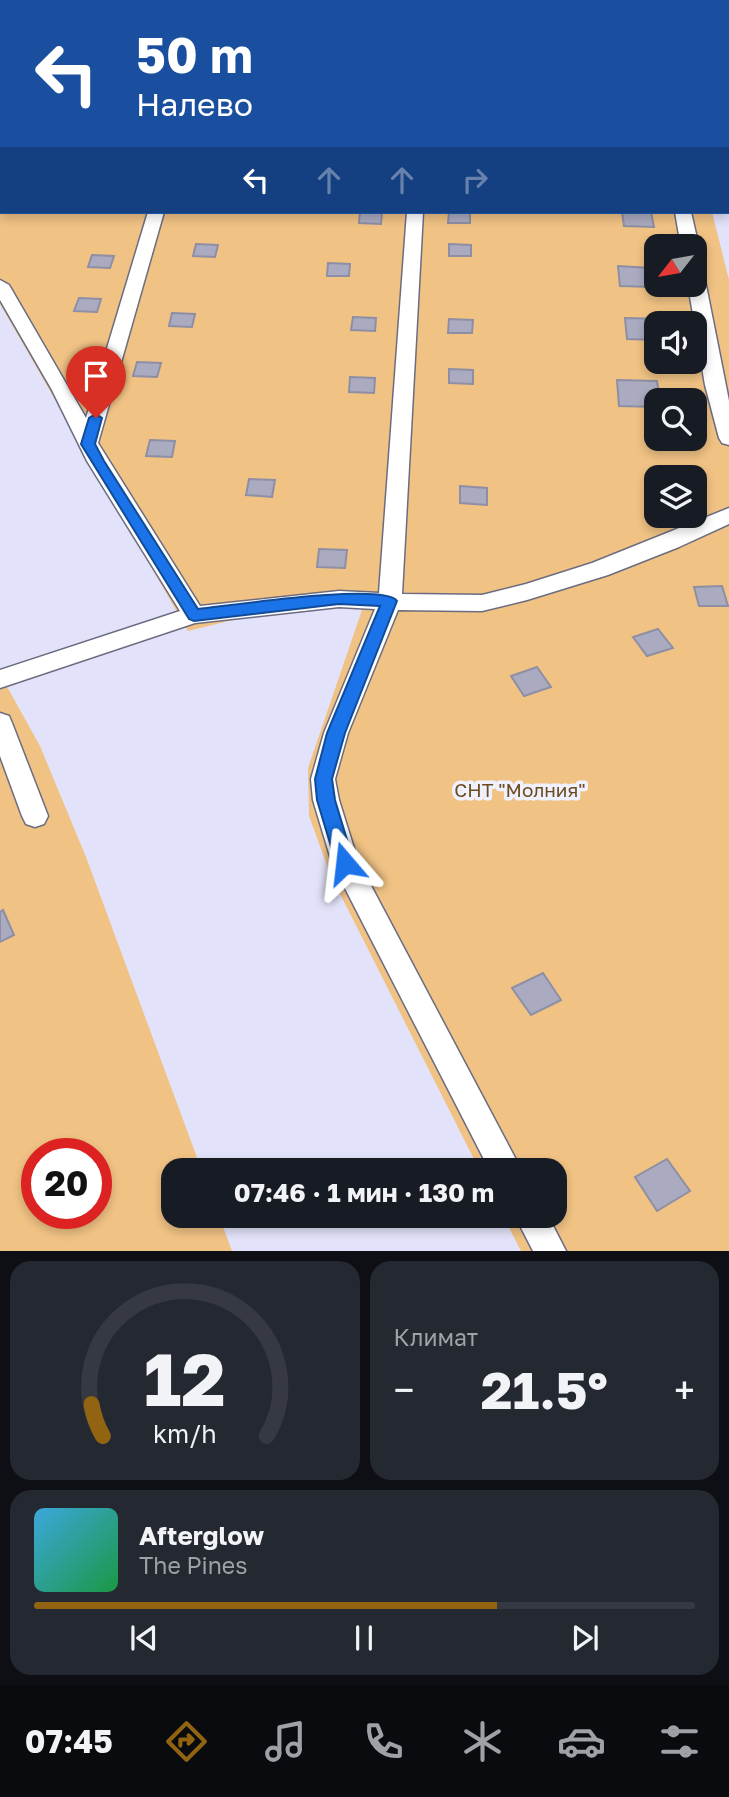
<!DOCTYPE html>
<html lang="ru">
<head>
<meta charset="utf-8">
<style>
	body { margin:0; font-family:"Golos Text",sans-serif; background:#242831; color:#f1f3f6; height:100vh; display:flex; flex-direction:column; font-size:26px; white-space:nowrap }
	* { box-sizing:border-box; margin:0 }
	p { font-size:23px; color:#9ea1a6 }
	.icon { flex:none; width:38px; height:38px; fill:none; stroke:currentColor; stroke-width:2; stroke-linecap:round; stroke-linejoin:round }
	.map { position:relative; height:1251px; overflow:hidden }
	.drawer { display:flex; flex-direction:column; gap:10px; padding:10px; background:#0d0f14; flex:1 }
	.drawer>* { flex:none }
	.guide { position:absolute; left:0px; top:0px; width:730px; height:214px; box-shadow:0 4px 10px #0003; background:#1a4fa0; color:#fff; overflow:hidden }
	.needle { width:46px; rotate:239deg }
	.buttons { position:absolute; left:644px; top:234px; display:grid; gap:14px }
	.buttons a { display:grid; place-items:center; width:63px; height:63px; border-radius:14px; background:#171b24; box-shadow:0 4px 10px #0003; font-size:35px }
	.speed { position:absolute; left:21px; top:1138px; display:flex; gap:14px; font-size:35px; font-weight:700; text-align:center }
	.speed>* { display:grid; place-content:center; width:91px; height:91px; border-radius:50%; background:#171b24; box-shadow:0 4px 10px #0003; line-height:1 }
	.speed .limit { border:10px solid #d22; background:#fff; color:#111 }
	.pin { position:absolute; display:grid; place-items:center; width:60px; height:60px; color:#fff; margin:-72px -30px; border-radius:50% 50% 50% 0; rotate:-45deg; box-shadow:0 0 7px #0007 }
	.pin .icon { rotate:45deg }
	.me { position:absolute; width:77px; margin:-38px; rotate:343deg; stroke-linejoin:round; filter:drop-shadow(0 0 5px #0008) }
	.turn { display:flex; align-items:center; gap:24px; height:147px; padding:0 21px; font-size:32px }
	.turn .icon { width:91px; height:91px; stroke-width:2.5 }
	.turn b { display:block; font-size:49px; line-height:60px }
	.lanes { display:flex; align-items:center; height:66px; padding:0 21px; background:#0003; justify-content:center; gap:35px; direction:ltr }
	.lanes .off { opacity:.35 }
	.big { font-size:52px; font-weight:700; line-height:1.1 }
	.drawer .card { flex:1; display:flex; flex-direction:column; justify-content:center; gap:10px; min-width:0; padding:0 24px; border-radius:21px; background:#242831 }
	.drawer .dial { align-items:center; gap:0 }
	.dial svg { height:182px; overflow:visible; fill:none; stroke:#363941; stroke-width:7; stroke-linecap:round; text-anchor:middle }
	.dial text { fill:#f1f3f6; stroke:none }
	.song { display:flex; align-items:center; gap:21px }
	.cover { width:84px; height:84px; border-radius:10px; background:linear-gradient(135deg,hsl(200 70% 55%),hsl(140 70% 35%)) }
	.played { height:7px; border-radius:4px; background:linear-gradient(90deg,#926311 70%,#363941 70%) }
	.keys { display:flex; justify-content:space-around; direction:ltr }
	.heat { display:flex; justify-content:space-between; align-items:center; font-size:38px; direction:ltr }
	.drawer .tiles { flex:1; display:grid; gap:10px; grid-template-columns:1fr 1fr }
	.card:last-child { grid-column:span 2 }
	.trip { position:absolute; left:161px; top:1158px; width:406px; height:70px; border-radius:21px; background:#171b24; box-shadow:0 4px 10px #0003; font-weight:700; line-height:70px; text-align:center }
	.menu { display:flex; height:112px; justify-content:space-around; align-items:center; background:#090b0e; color:#9ea1a6 }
	.menu .icon { width:49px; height:49px }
	.menu .active { color:#926311 }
	.menu b { font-size:32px; color:#f1f3f6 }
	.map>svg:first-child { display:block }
	.green { fill:#f0c284; fill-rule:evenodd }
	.building { fill:#aaaac0; stroke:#8e8ea4; stroke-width:2 }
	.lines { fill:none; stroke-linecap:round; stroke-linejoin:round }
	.service-casing { stroke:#6c6c80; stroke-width:3 }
	.minor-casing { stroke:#6c6c80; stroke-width:4 }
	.service { fill:#fff; fill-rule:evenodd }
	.minor { fill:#fff; fill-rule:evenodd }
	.route { fill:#1a73e8; stroke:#114b97; stroke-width:2 }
	.labels { text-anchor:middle; stroke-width:7; stroke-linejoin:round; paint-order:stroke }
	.park-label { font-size:19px; fill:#6d4c1b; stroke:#f0f1ff }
</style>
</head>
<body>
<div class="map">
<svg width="729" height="1251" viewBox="0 0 729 1251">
	<rect width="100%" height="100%" fill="#e2e3fa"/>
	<g class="green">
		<path d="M0,0H662L2,2V212H712L729,280V1251H521L503,1216H555V1171H480L331,876L309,816L308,768L363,607L301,608L249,616L188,631L0,304ZM656,247H695V285H656ZM656,324H695V362H656ZM656,401H695V439H656ZM656,478H695V516H656Z"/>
		<path d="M0,674L40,746L86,857L202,1171H173V1216H219L232,1251H0ZM37,1153H96V1213H37Z"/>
	</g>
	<g class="building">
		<polygon points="360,212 382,213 381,224 359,223"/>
		<polygon points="449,212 470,212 470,223 448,223"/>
		<polygon points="622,212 651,212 654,227 624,226"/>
		<polygon points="196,244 218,245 215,257 193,256"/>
		<polygon points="449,244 471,245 471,256 449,256"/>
		<polygon points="92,255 114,256 110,268 88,267"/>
		<polygon points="328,263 350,264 349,276 327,276"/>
		<polygon points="618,266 651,268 654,287 620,286"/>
		<polygon points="79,298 101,299 97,312 74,311"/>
		<polygon points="172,313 195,314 192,327 169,326"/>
		<polygon points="353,317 376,318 375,331 351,330"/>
		<polygon points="625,318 665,319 666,324 656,324 656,340 627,339"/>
		<polygon points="449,319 473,320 472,333 448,333"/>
		<polygon points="137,362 161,363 157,377 133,376"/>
		<polygon points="449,369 473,370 473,384 449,383"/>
		<polygon points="350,377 375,378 374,393 349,392"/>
		<polygon points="617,380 657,381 660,401 656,401 656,407 619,406"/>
		<polygon points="150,440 175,441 172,457 146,456"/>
		<polygon points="249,479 275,480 272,497 246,495"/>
		<polygon points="460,486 487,488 487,505 460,503"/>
		<polygon points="319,549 347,550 345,568 317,567"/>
		<polygon points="722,586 728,606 699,606 694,587"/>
		<polygon points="658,629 673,648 647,656 633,637"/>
		<polygon points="537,667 551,687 524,696 511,676"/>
		<polygon points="3,910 14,935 0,942 0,912"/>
		<polygon points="543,973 561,1000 531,1015 512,988"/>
		<polygon points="667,1159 690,1191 657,1211 635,1177"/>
	</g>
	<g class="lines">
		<g class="service-casing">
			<g id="service">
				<polygon points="210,0 224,0 209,2"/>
				<rect x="422" y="0" width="14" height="2"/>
				<polygon points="639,0 653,0 654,2 640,2"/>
				<polygon points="148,212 164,212 98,443 200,606 339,591 379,593 407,212 423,212 402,594 482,595 526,584 592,563 729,508 729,524 679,547 608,575 527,600 482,611 398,610 348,733 335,779 339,800 358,861 522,1171 490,1171 332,863 313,800 311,779 324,733 375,609 339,607 195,623 0,688 0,670 180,611 87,461 52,390 0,300 0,280 9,285 86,418"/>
				<polygon points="675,212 691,212 699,247 696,251 695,247 681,247"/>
				<polygon points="695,270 704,275 729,401 729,445 722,443 719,438 705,385 688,285 695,285"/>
				<polygon points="0,713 9,716 12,723 48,816 44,824 35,827 26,824 22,816 0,756"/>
				<polygon points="515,1216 548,1216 566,1251 533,1251"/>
			</g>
		</g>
		<g class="minor-casing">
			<rect id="minor" x="728" y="18" width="1" height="18"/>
		</g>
		<use href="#service" class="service"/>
		<use href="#minor" class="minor"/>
	</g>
	<path class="route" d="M96,414L102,418L95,444L104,461L198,609C228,606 384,582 397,601L345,733L332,779L335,800L354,863L352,868L345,870L339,868L336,863L317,800L315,779L327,733L380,606L339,604L194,621L189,619L81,444L89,418Z"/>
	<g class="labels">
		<g class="park-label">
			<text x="520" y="797">СНТ "Молния"</text>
		</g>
	</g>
</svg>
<div class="buttons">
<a><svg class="needle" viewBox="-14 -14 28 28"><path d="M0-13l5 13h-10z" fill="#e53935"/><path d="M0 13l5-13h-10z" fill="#9ea1a6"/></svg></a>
<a><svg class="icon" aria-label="sound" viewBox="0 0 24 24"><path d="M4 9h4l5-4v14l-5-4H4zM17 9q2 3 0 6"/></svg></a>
<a><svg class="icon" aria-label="search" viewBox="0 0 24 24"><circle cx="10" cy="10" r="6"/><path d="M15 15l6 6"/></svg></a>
<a><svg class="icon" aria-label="layers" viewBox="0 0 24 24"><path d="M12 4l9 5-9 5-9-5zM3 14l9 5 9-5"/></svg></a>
</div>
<div class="speed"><div class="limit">20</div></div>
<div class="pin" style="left:96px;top:418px;background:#d93025"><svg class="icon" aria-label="arrive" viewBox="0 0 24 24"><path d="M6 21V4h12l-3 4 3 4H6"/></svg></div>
<svg class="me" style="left:345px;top:863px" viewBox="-20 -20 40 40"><path d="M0-17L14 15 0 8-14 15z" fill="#1a73e8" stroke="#fff" stroke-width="4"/></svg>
<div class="trip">07:46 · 1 мин · 130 m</div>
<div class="guide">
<div class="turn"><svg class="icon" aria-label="left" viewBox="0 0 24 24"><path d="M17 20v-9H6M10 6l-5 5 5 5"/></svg><div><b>50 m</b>Налево</div></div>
<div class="lanes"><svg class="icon" aria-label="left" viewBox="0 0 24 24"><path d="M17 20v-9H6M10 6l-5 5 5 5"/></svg><svg class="icon off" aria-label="ahead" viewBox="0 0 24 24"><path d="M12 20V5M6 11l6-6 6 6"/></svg><svg class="icon off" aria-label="ahead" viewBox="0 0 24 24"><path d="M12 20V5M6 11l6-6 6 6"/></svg><svg class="icon off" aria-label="right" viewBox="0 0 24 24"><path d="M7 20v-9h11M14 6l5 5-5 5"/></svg></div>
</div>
</div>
<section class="drawer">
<div class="tiles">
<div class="card dial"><svg viewBox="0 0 100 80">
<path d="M14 69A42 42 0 1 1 86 69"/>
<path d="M14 69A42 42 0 0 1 9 55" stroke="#926311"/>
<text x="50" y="56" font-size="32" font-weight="700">12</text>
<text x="50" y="72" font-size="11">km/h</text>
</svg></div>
<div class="card"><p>Климат</p>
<div class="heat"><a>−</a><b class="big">21.5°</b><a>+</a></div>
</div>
<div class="card">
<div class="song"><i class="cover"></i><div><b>Afterglow</b><p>The Pines</p></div></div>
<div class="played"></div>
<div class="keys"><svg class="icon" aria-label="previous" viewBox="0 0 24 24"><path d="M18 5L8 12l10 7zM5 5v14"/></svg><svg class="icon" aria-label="pause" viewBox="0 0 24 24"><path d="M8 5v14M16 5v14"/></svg><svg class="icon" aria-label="next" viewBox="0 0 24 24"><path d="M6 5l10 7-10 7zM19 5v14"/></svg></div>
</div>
</div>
</section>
<nav class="menu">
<b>07:45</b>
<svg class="icon active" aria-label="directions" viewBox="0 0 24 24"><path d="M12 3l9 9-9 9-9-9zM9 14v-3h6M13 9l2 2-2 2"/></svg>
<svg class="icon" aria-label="music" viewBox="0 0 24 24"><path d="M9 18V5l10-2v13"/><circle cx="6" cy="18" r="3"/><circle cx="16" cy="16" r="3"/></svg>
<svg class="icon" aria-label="phone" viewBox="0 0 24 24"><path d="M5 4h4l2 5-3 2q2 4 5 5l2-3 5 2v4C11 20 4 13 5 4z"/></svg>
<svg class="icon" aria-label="climate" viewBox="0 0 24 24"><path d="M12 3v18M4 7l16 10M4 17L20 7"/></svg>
<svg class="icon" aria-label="car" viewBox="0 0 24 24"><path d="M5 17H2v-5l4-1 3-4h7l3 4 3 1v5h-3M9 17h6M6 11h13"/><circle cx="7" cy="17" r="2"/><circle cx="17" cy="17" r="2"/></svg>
<svg class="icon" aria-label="filters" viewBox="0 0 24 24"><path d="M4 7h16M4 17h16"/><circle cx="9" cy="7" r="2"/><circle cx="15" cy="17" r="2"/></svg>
</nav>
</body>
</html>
